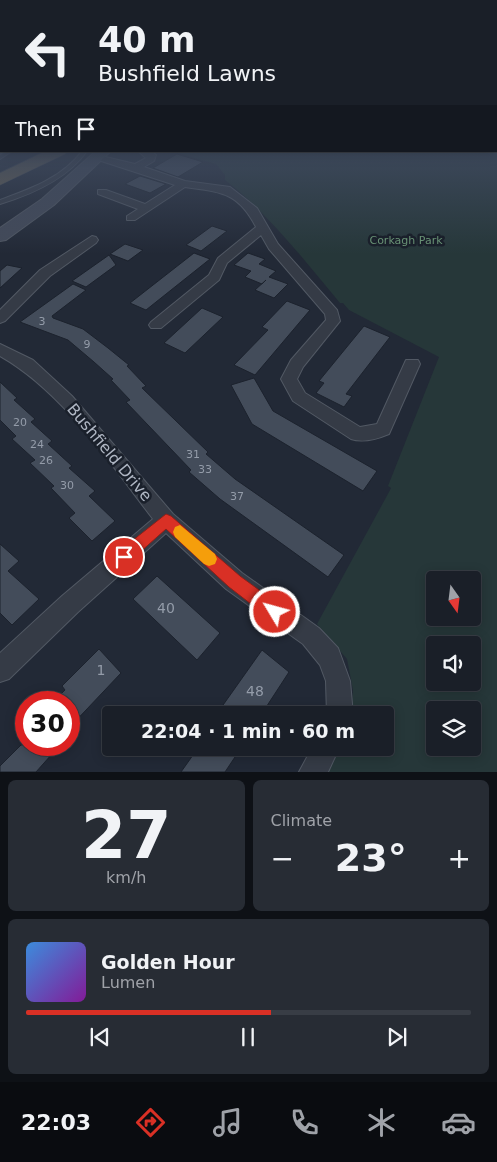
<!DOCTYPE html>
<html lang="en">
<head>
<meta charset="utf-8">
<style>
	body { margin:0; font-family:"DejaVu Sans",sans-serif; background:#272c34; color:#f1f3f6; height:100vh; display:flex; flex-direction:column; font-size:19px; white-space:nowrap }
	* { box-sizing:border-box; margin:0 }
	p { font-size:16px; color:#9fa2a8 }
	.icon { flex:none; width:28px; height:28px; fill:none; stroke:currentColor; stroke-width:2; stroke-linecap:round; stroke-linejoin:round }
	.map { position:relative; height:772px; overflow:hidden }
	.details { display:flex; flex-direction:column; gap:8px; padding:8px; background:#0e1116; flex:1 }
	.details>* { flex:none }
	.top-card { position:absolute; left:0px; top:0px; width:498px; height:152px; box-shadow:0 2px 12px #0003,0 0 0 1px #383d45; background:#1a1f28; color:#f1f3f6; overflow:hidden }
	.needle { width:32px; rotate:166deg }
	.fabs { position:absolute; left:426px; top:571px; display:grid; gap:10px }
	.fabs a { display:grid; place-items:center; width:55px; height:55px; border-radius:5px; background:#1a1f28; box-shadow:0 2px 12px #0003,0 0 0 1px #383d45; font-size:25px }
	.speed { position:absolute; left:15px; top:691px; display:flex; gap:10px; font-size:25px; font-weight:700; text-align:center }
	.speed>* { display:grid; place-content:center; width:65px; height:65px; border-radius:50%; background:#1a1f28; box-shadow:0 2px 12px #0003,0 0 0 1px #383d45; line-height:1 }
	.speed .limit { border:8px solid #d22; background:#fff; color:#111 }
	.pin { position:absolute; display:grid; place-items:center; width:42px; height:42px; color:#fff; margin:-21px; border:2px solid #fff; border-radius:50%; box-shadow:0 1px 5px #0007 }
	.me { position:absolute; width:55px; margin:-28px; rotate:307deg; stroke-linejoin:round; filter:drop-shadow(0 0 4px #0008) }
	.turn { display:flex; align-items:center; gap:18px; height:105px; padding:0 15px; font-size:22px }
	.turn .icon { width:65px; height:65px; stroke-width:2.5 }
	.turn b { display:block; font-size:35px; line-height:42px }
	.then { display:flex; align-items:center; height:48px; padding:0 15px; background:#0003; gap:10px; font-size:19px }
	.big { font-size:38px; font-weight:600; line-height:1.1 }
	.details .tile { flex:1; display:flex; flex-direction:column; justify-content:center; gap:8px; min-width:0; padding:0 18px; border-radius:8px; background:#272c34 }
	.details .dial { align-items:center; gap:0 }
	.dial b { font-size:65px; line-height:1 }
	.song { display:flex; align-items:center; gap:15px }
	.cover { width:60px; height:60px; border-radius:8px; background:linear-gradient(135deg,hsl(210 70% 55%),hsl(290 70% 35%)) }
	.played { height:5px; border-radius:2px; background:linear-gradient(90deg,#d93025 55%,#383d45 55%) }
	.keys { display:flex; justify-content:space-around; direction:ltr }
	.heat { display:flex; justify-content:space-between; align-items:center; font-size:28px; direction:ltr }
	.details .tiles { flex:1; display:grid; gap:8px; grid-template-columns:1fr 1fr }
	.tile:last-child { grid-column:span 2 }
	.trip { position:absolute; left:102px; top:706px; width:292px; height:50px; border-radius:5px; background:#1a1f28; box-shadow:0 2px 12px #0003,0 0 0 1px #383d45; font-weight:600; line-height:50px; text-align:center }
	.menu { display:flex; height:80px; justify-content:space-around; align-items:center; background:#0a0c10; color:#9fa2a8 }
	.menu .icon { width:35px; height:35px }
	.menu .current { color:#d93025 }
	.menu b { font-size:22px; color:#f1f3f6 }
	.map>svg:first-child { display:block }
	.green { fill:#263739; fill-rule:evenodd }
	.building { fill:#434c5a; stroke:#1c222d }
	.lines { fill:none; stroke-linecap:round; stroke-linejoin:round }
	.lane-casing { stroke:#525964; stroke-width:2 }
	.street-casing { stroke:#525964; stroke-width:2 }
	.secondary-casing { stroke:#525964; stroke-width:2 }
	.highway-casing { stroke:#3f4651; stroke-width:1 }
	.lane { fill:#353b46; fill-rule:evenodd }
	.street { fill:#353b46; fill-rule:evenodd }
	.secondary { fill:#434a59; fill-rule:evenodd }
	.highway { fill:#6c6452; fill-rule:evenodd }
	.route { fill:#d93025; stroke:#8d1f18 }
	.slow { fill:#f59e0b }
	.labels { text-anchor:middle; stroke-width:5; stroke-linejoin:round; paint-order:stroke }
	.far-park-label { font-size:11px; fill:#699275; stroke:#1a202b }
	.number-label { font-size:11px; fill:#949ca9 }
	.near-number-label { font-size:14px; fill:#949ca9 }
	.near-street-label { font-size:16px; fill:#afb6c3; stroke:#1a202b }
</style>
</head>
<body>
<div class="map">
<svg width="497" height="772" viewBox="0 0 497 772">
	<rect width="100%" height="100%" fill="#222936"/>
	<path class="green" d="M497,146V772H327L340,748H386V715H351L353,690L347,659L317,624L389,492L391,488L388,486L439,357L349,310L343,303H340C304,260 269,214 225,180V175L216,164L177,153L496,151ZM435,580H472V618H435ZM435,645H472V682H435ZM435,710H472V748H435Z"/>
	<g class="building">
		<polygon points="177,154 203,162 178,177 153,168"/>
		<polygon points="140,176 166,184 150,193 125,184"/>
		<polygon points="212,226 227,231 201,251 186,245"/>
		<polygon points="125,244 143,250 128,261 110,254"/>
		<polygon points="194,253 210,259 146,310 130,303"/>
		<polygon points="248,253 265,259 259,264 276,271 269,277 288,284 274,298 255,290 266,280 262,284 245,277 251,271 234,265"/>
		<polygon points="109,255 116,265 86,287 72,281"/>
		<polygon points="7,265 22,268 0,288 0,271"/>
		<polygon points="73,284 86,290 52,316 53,318 83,329 108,348 129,365 127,366 146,386 142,388 208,452 206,454 235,479 344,555 328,577 220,499 189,472 191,470 126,402 130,400 111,380 113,379 94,362 68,340 20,322"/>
		<polygon points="287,301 310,310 255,375 234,365 268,330 262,327"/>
		<polygon points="202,308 223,317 185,353 164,343"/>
		<polygon points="364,326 390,337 346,394 352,396 344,407 316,393 324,383 319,381"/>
		<polygon points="254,378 273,411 377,471 363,491 252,424 231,385"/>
		<polygon points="0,382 17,398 14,400 35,419 31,422 52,441 48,444 72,466 69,468 95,491 89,496 115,521 92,541 69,518 75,513 51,488 54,486 30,463 35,460 12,439 16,436 0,420"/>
		<polygon points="0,544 19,561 8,571 39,599 12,625 0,613"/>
		<polygon points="157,576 220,633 197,660 133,599"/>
		<polygon points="99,649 121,673 69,728 69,702 53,702 65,690 62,686"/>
		<polygon points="262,650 289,672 261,715 216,715"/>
		<polygon points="21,745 60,745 36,772 0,772 0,766"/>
		<polygon points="198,748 241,748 225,772 181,772"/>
	</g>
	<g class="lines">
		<g class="lane-casing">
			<g id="lane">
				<polygon points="6,151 12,151 0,159 0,155"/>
				<path d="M82,151H87C67,179 33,194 0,204V200C30,189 62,178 82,151Z"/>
			</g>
		</g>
		<g class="street-casing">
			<g id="street">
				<path d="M138,151H151L156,155L154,161L144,167L185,181L230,187L257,208L278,244L337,310L340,321L303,367L297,379L305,393L360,427L377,424L406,360H418L420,364L389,434C377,439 364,443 351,439L293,401L281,379L291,360L326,320L325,314L269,249L261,235L227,263L219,280L161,328H151L149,325L151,322L209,275L218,258L256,227C238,192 221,192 185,187L135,220H127V216L138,209L98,194V190H106L145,204L175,185L92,158L97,155L135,164L146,158Z"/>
				<polygon points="92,236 96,237 98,240 96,243 50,276 5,321 0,323 0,310 40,270"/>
				<path d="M0,344L33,360L72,396L173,514L242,573L319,628L338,648L350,681L353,715H327L326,681L320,665L303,644L226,589L166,533L78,612L9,679L0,682V653L62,596L153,519C110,463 62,391 0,356Z"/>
				<polygon points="312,748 339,748 328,772 299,772"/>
			</g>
		</g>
		<g class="secondary-casing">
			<polygon id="secondary" points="96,151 111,151 54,205 6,240 0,241 0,228 42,199"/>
		</g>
		<g class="highway-casing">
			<polygon id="highway" points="46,151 67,151 65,154 0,185 0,173"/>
		</g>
		<use href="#lane" class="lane"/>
		<use href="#street" class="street"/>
		<use href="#secondary" class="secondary"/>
		<use href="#highway" class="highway"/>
	</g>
	<linearGradient id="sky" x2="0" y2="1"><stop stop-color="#13171e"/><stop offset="0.57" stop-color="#3e495d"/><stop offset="1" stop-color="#3e495d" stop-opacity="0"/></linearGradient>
	<rect width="497" height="254" fill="url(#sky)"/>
	<polygon class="route" points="166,514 171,516 240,576 281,606 283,612 281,618 275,620 269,618 229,587 166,529 129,562 124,564 118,562 116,557 118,552"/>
	<polygon class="slow" points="180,525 215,554 217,559 215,564 209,566 204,564 175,537 173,532 175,527"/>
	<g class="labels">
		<g class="far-park-label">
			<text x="406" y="244">Corkagh Park</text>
		</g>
		<g class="number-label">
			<text x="42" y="325">3</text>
			<text x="87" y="348">9</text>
			<text x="20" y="426">20</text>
			<text x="37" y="448">24</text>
			<text x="193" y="458">31</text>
			<text x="46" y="464">26</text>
			<text x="205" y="473">33</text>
			<text x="67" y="489">30</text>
			<text x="237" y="500">37</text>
		</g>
		<g class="near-number-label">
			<text x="166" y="613">40</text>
			<text x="101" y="675">1</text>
			<text x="255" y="696">48</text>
		</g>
		<g class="near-street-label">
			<text transform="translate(110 452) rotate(50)" y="6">Bushfield Drive</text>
		</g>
	</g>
</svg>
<div class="fabs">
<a><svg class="needle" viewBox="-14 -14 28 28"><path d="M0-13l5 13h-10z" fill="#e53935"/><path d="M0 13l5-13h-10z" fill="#9fa2a8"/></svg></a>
<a><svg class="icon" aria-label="sound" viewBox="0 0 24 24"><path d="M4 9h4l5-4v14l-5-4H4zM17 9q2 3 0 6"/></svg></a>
<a><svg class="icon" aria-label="layers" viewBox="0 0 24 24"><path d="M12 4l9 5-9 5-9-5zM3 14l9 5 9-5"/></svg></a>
</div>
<div class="speed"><div class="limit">30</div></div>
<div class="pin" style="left:124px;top:557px;background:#d93025"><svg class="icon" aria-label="arrive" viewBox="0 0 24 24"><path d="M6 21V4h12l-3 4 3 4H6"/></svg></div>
<svg class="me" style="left:275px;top:612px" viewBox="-20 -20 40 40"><circle r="17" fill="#d93025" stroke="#fff" stroke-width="3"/><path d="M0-11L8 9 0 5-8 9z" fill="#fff"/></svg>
<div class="trip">22:04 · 1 min · 60 m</div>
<div class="top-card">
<div class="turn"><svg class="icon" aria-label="left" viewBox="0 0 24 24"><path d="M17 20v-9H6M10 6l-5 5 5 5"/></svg><div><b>40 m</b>Bushfield Lawns</div></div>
<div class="then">Then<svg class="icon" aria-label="arrive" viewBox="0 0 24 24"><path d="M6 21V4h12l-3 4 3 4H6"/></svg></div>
</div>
</div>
<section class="details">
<div class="tiles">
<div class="tile dial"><b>27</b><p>km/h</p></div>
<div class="tile"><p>Climate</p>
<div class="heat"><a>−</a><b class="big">23°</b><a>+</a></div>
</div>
<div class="tile">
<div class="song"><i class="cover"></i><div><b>Golden Hour</b><p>Lumen</p></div></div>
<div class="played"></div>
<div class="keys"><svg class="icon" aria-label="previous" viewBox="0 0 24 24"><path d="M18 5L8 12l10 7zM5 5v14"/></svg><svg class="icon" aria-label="pause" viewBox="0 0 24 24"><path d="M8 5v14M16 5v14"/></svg><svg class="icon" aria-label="next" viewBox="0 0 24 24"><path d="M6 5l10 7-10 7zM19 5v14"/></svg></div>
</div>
</div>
</section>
<nav class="menu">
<b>22:03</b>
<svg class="icon current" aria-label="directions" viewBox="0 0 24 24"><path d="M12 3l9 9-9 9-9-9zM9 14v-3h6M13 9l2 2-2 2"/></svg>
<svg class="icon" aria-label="music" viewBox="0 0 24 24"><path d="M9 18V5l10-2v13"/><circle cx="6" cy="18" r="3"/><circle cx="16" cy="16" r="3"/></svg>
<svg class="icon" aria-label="phone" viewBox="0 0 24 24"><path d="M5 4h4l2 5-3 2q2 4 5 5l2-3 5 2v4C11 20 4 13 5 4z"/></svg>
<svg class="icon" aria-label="climate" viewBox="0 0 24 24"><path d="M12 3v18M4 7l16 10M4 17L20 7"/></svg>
<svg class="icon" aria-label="car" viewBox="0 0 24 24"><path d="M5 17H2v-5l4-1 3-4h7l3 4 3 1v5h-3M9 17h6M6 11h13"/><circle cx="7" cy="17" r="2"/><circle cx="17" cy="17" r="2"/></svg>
</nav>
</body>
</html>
